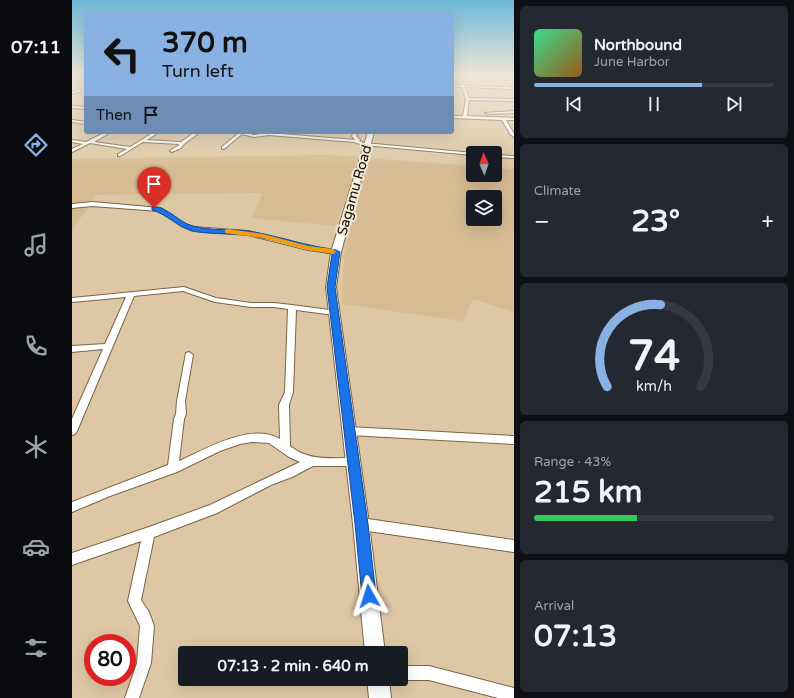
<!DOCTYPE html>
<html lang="en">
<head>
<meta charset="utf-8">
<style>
	body { margin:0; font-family:"Varela Round",sans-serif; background:#242831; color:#f1f3f6; height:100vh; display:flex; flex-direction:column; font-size:15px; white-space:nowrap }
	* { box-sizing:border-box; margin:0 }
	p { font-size:13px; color:#9ea1a6 }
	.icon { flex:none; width:22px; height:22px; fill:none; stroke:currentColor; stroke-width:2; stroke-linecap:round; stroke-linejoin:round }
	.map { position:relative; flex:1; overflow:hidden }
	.sheet { display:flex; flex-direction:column; gap:6px; padding:6px; background:#0d0f14; width:280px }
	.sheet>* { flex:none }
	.hud { position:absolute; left:12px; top:12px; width:370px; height:122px; border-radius:4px; box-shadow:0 4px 16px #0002; background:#89b1e2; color:#111; overflow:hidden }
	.needle { width:26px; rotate:358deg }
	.buttons { position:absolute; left:394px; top:146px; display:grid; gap:8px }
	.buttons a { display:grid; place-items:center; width:36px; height:36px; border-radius:4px; background:#171b24; box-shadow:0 4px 16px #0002; font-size:20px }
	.speed { position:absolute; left:12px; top:634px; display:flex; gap:8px; font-size:20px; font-weight:700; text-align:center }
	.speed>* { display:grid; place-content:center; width:52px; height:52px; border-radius:50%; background:#171b24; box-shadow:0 4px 16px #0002; line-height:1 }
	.speed .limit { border:6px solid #d22; background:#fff; color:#111 }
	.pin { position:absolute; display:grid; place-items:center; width:34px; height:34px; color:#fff; margin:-41px -17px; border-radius:50% 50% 50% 0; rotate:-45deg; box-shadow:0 0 4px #0007 }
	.pin .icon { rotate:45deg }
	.me { position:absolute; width:44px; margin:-22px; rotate:354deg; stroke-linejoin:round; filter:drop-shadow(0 0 3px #0008) }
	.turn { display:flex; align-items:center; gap:14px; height:84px; padding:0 12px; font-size:18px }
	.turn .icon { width:52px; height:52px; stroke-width:2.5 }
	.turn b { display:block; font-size:28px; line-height:34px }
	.then { display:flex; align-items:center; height:38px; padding:0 12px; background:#0003; gap:8px; font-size:15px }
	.big { font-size:30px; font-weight:800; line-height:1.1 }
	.sheet .tile { flex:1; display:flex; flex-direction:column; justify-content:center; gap:6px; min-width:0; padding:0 14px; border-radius:6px; background:#242831 }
	.sheet .dial { align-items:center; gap:0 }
	.dial svg { height:104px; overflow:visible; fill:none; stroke:#363941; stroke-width:7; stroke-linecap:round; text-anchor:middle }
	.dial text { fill:#f1f3f6; stroke:none }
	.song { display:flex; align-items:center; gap:12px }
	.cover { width:48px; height:48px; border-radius:6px; background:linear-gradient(135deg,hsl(150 70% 55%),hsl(30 70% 35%)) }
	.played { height:4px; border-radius:2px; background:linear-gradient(90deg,#89b1e2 70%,#363941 70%) }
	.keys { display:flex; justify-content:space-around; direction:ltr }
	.heat { display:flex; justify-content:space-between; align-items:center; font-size:22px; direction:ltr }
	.charge { height:6px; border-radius:3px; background:linear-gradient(90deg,#34c759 43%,#363941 0) }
	.trip { position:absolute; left:106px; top:646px; width:230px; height:40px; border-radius:4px; background:#171b24; box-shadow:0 4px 16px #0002; font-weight:800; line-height:40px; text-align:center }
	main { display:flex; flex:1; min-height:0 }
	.tab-bar { display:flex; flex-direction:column; width:72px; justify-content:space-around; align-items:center; background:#090b0e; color:#9ea1a6 }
	.tab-bar .icon { width:28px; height:28px }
	.tab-bar .selected { color:#89b1e2 }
	.tab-bar b { font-size:18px; color:#f1f3f6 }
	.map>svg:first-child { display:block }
	.built { fill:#d6bb93; fill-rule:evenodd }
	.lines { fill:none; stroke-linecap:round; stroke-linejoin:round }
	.minor-casing { stroke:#7a6546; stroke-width:2 }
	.highway-casing { stroke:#7a6546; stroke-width:2 }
	.minor { fill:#fff; fill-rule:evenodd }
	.highway { fill:#fff; fill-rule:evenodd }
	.route { fill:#1a73e8; stroke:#114b97 }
	.slow { fill:#f59e0b }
	.labels { text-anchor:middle; stroke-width:4; stroke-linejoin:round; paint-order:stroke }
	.street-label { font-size:14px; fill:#160e03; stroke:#f5e9d8 }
</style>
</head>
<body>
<main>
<nav class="tab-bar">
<b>07:11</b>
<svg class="icon selected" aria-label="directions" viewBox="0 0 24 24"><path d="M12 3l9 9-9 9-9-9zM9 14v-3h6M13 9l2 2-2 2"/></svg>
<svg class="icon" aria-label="music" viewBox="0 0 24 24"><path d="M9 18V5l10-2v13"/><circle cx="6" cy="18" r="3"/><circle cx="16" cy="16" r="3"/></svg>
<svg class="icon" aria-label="phone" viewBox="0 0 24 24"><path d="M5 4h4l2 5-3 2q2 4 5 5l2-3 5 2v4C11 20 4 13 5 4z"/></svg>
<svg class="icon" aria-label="climate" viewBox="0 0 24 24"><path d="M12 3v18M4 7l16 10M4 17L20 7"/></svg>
<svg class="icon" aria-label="car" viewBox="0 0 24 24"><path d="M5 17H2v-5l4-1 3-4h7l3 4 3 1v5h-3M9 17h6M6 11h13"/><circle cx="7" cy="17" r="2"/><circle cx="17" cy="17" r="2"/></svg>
<svg class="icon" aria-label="filters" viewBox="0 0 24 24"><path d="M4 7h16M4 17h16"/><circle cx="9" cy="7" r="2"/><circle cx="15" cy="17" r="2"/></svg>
</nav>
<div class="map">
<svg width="442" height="698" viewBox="0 0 442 698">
	<rect width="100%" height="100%" fill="#dec7a4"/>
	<g class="built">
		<polygon points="250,155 287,156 280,182 263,226 180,218 190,193 73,194 25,195 0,230 0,159"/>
		<path d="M296,158L401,166V175H423V168L442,169V312L401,299L391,321L270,304L272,256L282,206ZM401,197H423V219H401Z"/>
	</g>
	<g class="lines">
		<g class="minor-casing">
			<g id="minor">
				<polygon points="5,75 7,75 7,78 14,80 14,82 4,79"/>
				<polygon points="383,75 385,75 393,86 434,87 418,75 424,77 442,78 442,80 427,79 437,87 440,87 439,89 393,87 397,98 442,99 442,101 397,100 395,116 442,118 442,120 434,120 442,134 442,137 438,134 430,120 380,118 380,116 391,116 394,99 390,87 380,87 380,85 390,85"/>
				<polygon points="14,87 14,89 0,94 0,92"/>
				<polygon points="0,106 14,107 14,109 0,108"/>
				<polygon points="442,111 442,113 415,114 413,113"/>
				<polygon points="0,120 14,122 14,124 0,122"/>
				<polygon points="34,132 39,132 22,142 58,147 82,132 87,132 75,140 109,142 123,132 128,132 112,144 109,148 100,152 98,151 99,150 106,146 107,144 71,142 48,156 46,156 46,154 55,149 18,143 0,152 0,149 11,144 0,142 0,140 14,142"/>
				<polygon points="168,132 182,135 197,133 283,140 280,136 282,132 286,132 284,136 288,140 287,141 292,143 402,153 401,153 401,155 291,145 282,142 197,135 182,137 170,134 152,149 150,149 150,147"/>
				<polygon points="423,155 442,156 442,158 423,157"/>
				<polygon points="20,202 89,208 113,224 122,227 176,231 236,246 264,250 267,252 264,254 236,250 176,235 121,231 109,226 87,211 20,206 0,208 0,204"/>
				<path d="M112,287L144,298L179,303H202L220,305L265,311L266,313L265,315H262L224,310L221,392L217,405L218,446C236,461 259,458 281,458L285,459L286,462L285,465L281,466H241L220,477L199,485L145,513L82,537L69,600L77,612L82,626L79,663L67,698H53L65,663L68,626L56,601L69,541L0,565V553L77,527L138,505L228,462L217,457L197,443L180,442L168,444L148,451L105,472L38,496L0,512V502L96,465L102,419L104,414L105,401L114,353L117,352L121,355L113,401L114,414L112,419L107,461C134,449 179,422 208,439L207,405L213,392L216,309L202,307H179L143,302L111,291L62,296L5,431L3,434L0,435V419L31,349L0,352V346L33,344L54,297L0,302V298Z"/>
				<polygon points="277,427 442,436 442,444 277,435 274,434 272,431 274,428"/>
				<polygon points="289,518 442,540 442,552 289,530 285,528 283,524 285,520"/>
				<polygon points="329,666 357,666 442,688 442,698 426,698 357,680 329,680 326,679 329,679"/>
			</g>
		</g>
		<g class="highway-casing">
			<g id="highway">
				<polygon points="296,132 302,132 269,252 264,287 297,524 313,653 293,653 281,524 254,287 259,252"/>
				<polygon points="295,679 317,679 319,698 297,698"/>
			</g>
		</g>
		<use href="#minor" class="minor"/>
		<use href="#highway" class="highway"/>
	</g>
	<linearGradient id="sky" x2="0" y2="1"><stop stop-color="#6cb9d9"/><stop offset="0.44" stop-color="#f0e6d6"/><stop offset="1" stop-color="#f0e6d6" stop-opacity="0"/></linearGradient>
	<rect width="442" height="172" fill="url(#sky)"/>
	<path class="route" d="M80,207C96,206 107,223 121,226C139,231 159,229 177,231C206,236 235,246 264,250L268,252L263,287L296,524L304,596L302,601L297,603L292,601L290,596L283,524L255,287L260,254C232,249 205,240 176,235C158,233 135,235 118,230C104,225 94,214 80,210Z"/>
	<polygon class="slow" points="156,229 191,234 236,246 261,249 264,252 261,254 236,250 191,238 153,233 153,230"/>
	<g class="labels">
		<g class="street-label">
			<text transform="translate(282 190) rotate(-74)" y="5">Sagamu Road</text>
		</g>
	</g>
</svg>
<div class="buttons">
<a><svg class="needle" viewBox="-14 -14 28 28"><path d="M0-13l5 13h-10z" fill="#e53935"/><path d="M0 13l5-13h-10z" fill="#9ea1a6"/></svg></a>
<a><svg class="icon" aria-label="layers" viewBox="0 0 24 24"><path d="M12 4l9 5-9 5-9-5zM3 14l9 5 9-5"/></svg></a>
</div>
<div class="speed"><div class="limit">80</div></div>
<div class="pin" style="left:82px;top:208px;background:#d93025"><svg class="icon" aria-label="arrive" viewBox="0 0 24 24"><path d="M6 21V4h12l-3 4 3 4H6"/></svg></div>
<svg class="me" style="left:297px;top:596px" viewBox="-20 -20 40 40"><path d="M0-17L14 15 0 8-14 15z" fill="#1a73e8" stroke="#fff" stroke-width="4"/></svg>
<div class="trip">07:13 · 2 min · 640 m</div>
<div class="hud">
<div class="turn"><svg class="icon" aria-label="left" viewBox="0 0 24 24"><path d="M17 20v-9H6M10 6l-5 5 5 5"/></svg><div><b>370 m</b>Turn left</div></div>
<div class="then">Then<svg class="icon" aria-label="arrive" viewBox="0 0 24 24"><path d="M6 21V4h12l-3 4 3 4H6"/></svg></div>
</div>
</div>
<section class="sheet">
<div class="tile">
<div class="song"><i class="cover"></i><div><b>Northbound</b><p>June Harbor</p></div></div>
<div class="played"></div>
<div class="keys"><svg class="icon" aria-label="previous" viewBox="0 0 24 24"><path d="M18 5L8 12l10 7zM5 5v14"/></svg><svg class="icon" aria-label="pause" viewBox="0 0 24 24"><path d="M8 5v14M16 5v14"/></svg><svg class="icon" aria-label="next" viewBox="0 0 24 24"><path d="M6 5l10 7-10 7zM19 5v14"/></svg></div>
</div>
<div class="tile"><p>Climate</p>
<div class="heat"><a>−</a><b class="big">23°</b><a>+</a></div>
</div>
<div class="tile dial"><svg viewBox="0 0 100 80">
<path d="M14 69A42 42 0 1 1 86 69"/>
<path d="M14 69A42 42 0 0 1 55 6" stroke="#89b1e2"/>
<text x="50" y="56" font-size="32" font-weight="700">74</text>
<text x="50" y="72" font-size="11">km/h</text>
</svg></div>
<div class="tile"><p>Range · 43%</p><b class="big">215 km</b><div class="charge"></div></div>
<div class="tile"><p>Arrival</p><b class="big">07:13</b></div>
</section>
</main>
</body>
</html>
